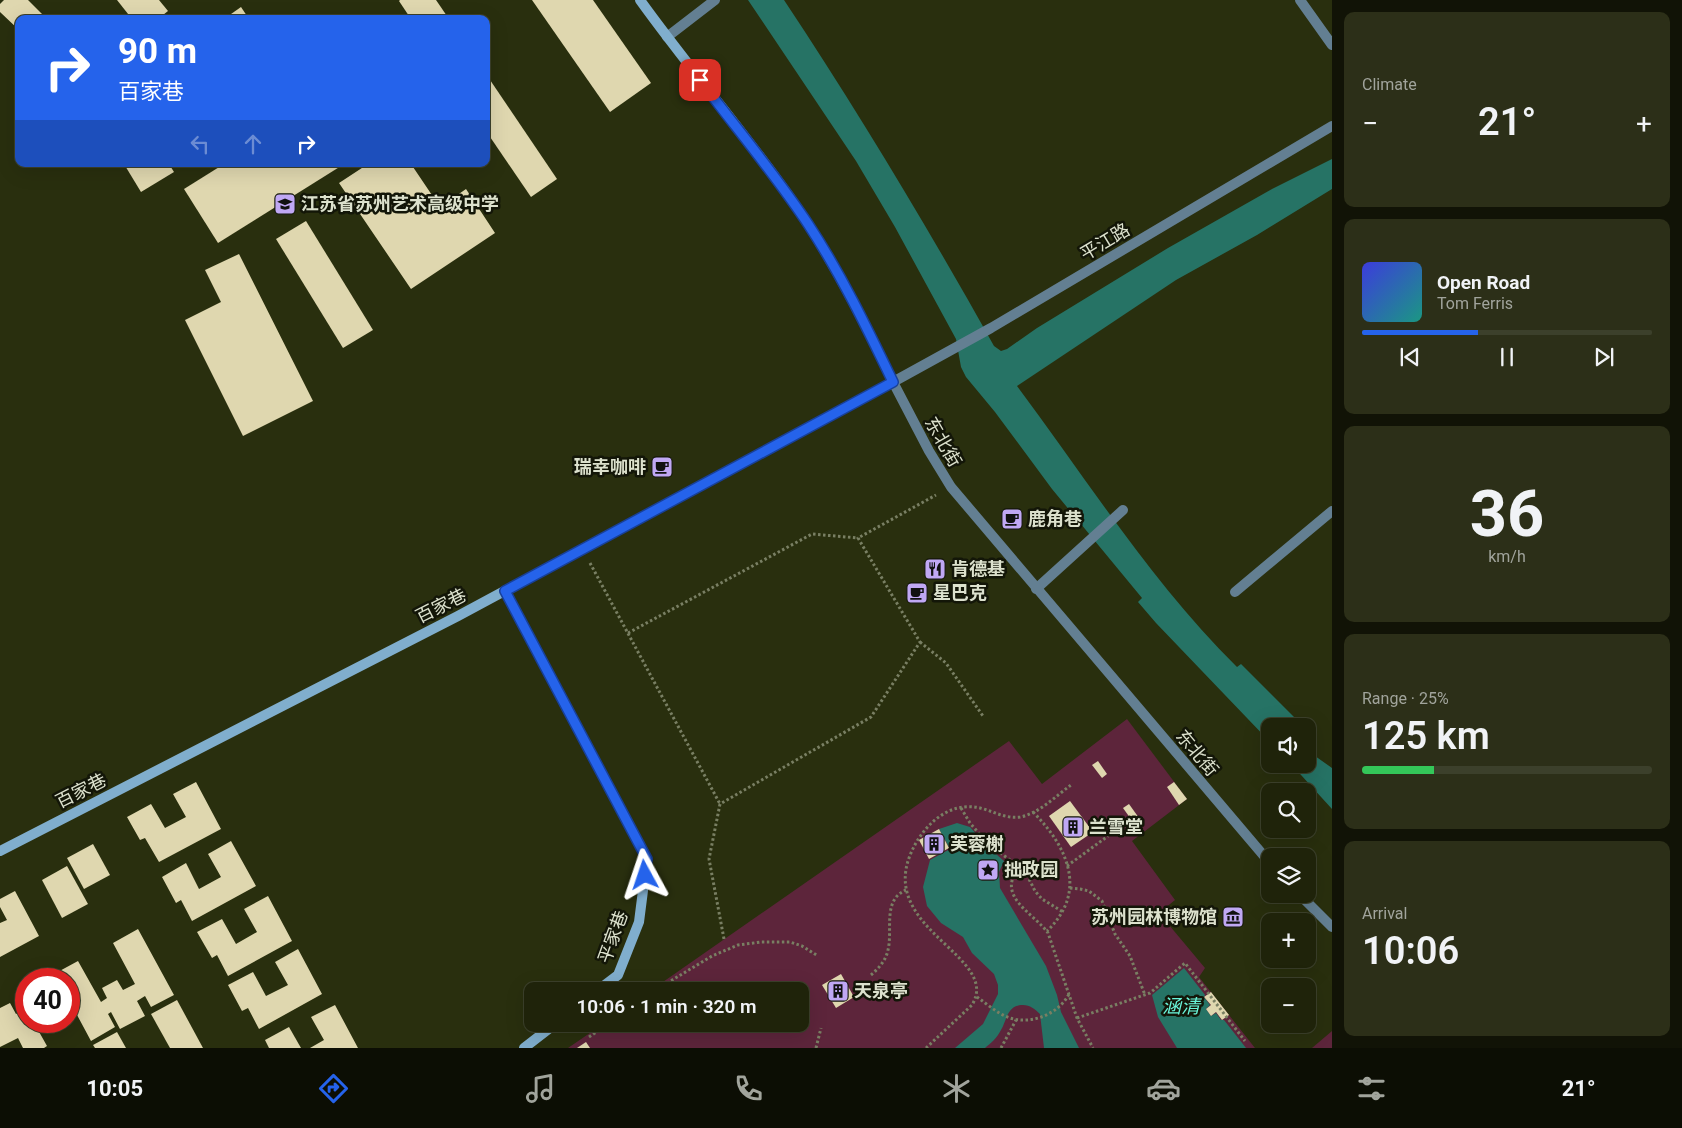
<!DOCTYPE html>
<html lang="en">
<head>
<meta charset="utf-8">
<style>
	body { margin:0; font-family:Roboto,"Noto Sans SC",sans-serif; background:#2c2f18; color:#f1f3f6; height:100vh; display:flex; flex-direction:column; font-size:19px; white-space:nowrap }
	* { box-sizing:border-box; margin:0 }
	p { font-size:16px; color:#a1a49c }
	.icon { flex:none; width:28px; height:28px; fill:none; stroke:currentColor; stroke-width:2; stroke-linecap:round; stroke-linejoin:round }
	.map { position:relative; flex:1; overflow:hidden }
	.side { display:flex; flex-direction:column; gap:12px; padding:12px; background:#111306; width:350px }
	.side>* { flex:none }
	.guide { position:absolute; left:15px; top:15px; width:475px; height:152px; border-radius:10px; box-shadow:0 5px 20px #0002,0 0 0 1px #3c402b; background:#2563eb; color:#fff; overflow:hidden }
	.controls { position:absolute; left:1261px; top:718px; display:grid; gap:10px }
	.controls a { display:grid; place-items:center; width:55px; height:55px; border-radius:10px; background:#1f230a; box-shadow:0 5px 20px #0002,0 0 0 1px #3c402b; font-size:25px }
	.speed { position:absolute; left:15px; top:968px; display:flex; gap:10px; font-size:25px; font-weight:700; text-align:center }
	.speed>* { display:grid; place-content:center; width:65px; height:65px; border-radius:50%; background:#1f230a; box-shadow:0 5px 20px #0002,0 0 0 1px #3c402b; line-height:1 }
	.speed .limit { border:8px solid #d22; background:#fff; color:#111 }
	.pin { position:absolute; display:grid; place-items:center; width:42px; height:42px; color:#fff; margin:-21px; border-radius:10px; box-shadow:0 2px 8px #0006 }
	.me { position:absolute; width:55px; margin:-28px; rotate:355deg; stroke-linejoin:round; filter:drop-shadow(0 0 4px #0008) }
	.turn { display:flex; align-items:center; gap:18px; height:105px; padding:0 20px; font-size:22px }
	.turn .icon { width:65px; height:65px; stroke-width:2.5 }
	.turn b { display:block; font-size:35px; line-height:42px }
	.lanes { display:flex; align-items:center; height:48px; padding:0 20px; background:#0003; justify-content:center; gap:25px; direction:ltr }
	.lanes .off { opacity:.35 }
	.big { font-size:38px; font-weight:600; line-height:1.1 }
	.side .widget { flex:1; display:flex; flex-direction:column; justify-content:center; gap:8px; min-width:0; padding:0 18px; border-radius:10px; background:#2c2f18 }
	.side .dial { align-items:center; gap:0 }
	.dial b { font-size:65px; line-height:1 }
	.song { display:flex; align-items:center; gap:15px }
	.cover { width:60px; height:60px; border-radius:8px; background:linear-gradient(135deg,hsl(240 70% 55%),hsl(170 70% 35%)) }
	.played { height:5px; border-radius:2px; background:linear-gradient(90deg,#2563eb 40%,#3c402b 40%) }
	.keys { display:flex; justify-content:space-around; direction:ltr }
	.heat { display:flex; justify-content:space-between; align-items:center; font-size:28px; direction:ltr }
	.charge { height:8px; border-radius:4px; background:linear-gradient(90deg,#34c759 25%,#3c402b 0) }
	.trip { position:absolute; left:524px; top:982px; width:285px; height:50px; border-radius:10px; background:#1f230a; box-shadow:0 5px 20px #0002,0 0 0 1px #3c402b; font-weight:600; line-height:50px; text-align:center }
	.menu { display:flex; height:80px; justify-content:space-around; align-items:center; background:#0c0e04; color:#a1a49c }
	.menu .icon { width:35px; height:35px }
	.menu .on { color:#2563eb }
	.menu b { font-size:22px; color:#f1f3f6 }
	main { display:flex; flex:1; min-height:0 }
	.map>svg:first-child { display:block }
	.green { fill:#5d253b }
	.water { fill:#267365 }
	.building { fill:#dfd7af }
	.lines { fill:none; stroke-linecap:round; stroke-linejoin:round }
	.path { stroke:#797f63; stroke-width:3; stroke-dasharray:2.5 2.5; stroke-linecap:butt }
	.lane { stroke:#637f92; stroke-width:10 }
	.street { stroke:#637f92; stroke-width:10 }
	.secondary { stroke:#80aecd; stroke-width:10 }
	.route-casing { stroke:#184099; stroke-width:12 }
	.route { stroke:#2563eb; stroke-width:9 }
	.labels { text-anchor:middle; stroke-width:5; stroke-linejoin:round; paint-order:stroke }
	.poi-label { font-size:18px; font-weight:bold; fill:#dce1cd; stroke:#131608; text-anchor:start }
	.street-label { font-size:18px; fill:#dce1cd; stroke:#131608 }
	.water-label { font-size:19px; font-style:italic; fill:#6af5da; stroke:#131608 }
</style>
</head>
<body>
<main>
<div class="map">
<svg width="1332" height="1048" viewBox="0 0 1332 1048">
	<rect width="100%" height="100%" fill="#292f0e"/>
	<g class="green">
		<polygon points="1127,719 1187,799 1132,841 1175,900 1159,913 1205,968 1199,977 1255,1048 568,1048 603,1024 800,1024 800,991 650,991 1009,741 1042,784"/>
		<polygon points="1332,1031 1332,1048 1312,1048"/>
	</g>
	<g class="water">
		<path d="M748,0H784C859,113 928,228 994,346L1001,351L1007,349L1037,328L1168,248L1272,189L1332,159V189L1257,235L1176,280L1017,386C1088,481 1152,583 1237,667L1241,664L1295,718L1292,722V726H1270V742L1156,623L1138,602L1142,598L1052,489L995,412L966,377L961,367L956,339L895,227L856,161Z"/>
		<polygon points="1308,751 1332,768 1332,809 1291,764 1308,764"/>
		<path d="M957,823L970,827L989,848L1004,861L999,872L1000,888L1046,966L1057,995L1061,1012L1079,1048H1044L1040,1014C1035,1009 1030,1005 1023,1005C1007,1005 1007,1020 1001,1030C997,1038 991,1043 985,1048H955L983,1024L998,994V985L994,974L972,953L963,937L941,923L927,906L923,887L930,860L950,849L939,829Z"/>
		<polygon points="1184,968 1205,995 1204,997 1210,1005 1206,1009 1211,1016 1216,1013 1221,1020 1224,1020 1246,1048 1177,1048 1158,1017 1152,995"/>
	</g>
	<g class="building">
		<polygon points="4,0 28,0 47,19 19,19 19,30 0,12 0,4"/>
		<polygon points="117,0 159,0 168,11 158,19 132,19"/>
		<polygon points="400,0 436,0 449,19 411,19 399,1"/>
		<polygon points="532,0 593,0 651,83 610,112"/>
		<polygon points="241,7 249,19 224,19"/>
		<polygon points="486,74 557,179 531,197 486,131"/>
		<polygon points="124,164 169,164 174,172 141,192"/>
		<polygon points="224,164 339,164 341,166 218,243 184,189"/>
		<polygon points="368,164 411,164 440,207 466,189 495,233 411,289 339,183"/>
		<polygon points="306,221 373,330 343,348 276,239"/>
		<polygon points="239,254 313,401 243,436 185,320 221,302 205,270"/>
		<polygon points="1098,761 1107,774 1102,778 1092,765"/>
		<polygon points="196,782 221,829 159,862 145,838 140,840 127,817 151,804 165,828 186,817 173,794"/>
		<polygon points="1174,782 1187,799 1179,805 1167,787"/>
		<polygon points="1070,801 1093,832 1071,847 1049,816"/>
		<polygon points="1129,804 1139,818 1133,822 1123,808"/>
		<polygon points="939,829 949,848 929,859 919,840"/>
		<polygon points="231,841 256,886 192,921 181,900 176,903 162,877 186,863 199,889 221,877 208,854"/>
		<polygon points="93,844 110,875 84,889 67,858"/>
		<polygon points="67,866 88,904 62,918 42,880"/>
		<polygon points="15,891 39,936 0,957 0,923 7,920 0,907 0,899"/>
		<polygon points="268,896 292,941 228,976 217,955 212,958 197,932 222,919 236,944 257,932 244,909"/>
		<polygon points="138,929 174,995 151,1007 145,996 137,1001 145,1016 120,1029 111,1012 108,1014 115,1027 91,1041 69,1000 69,979 57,979 54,974 78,961 101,1002 107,998 102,988 117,980 123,990 135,984 113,943"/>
		<polygon points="298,949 322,994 259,1029 248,1008 242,1011 228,985 253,972 266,996 288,985 275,962"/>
		<polygon points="841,974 854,997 836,1008 822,985"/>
		<polygon points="1211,992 1229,1015 1222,1020 1216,1012 1211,1016 1206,1009 1211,1005 1204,997"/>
		<polygon points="177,1000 203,1048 170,1048 151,1014"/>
		<polygon points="10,1003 16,1014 18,1013 22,1020 26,1018 26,1021 33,1021 47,1046 44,1048 23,1048 18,1038 0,1047 0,1008"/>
		<polygon points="335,1005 358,1048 310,1048 324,1040 311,1017"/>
		<polygon points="289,1027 301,1048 269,1048 265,1040"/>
		<polygon points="117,1032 126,1048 95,1048 93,1045"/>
		<polygon points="586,1042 590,1048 577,1048"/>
	</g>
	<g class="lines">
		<g class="path">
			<polyline points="590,563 720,804"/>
			<polyline points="628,633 812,534 858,538"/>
			<polyline points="920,642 946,663 983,716"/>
			<polyline points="961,808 970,823 982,837 999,852 1025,871 1035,891 1042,899 1063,912"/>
			<path d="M1033,812C1068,847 1088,892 1047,931"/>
			<polyline points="1067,866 1108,836"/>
			<path d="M1020,867C994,896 1034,913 1048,933L1077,1018L1093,1048"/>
			<polyline points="1070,888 1080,889 1089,891 1102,901 1115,934 1130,956 1145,995"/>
			<polyline points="724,939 709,859 720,804 871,717 920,642 858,538 936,495"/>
			<path d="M871,975C879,968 886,960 888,950C893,930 882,900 906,890"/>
			<polyline points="654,991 712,956 738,945 761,942 790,942 802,946 818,956"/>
			<path d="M977,997C987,1004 998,1014 1010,1018C1031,1025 1059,1014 1069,994"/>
			<polyline points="1077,1018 1150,993 1185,963 1245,1041"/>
			<polyline points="589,1037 608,1024"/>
			<polyline points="816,1048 821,1028"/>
			<path d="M926,1048L972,1005C1001,957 883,931 909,858C919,830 946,800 980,808C993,811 1005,819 1020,817C1038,814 1056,796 1071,785"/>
			<polyline points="1001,1048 1016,1020"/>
		</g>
		<g class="lane">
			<polyline points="667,37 715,0"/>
			<polyline points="1235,592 1332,511"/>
		</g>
		<g class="street">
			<polyline points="1300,0 1332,45"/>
			<polyline points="1036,589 1123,510"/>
			<polyline points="1270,863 951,487 929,451 893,382 991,328 1332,126"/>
			<polyline points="1299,894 1332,927"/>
		</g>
		<g class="secondary">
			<polyline points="505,591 647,859 639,922 618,975 597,991"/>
			<path d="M0,851L458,616L893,382C864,322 835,264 798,209C749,137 691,71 640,0"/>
			<polyline points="524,1048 555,1024"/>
		</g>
	</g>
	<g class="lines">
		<g class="route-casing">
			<path id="route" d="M645,875L647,859L505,591L893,382C867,328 841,274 808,224C775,174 736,128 700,80"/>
		</g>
		<use href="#route" class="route"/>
	</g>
	<defs>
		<g id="school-square" transform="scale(1.125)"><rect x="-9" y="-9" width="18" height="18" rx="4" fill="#c0a8f4" stroke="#131608"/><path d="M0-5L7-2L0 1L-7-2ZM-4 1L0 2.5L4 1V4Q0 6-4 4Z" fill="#111"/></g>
		<g id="cafe-square" transform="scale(1.125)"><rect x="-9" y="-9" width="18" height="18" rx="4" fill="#c0a8f4" stroke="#131608"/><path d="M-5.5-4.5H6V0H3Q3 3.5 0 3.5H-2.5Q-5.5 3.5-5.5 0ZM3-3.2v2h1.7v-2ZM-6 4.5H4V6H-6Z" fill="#111"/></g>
		<g id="restaurant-square" transform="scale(1.125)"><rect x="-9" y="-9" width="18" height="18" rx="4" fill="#c0a8f4" stroke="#131608"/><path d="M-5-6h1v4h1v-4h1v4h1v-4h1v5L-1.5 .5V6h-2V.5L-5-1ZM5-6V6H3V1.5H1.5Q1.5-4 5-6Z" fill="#111"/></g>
		<g id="building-square" transform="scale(1.125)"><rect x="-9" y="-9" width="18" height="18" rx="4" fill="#c0a8f4" stroke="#131608"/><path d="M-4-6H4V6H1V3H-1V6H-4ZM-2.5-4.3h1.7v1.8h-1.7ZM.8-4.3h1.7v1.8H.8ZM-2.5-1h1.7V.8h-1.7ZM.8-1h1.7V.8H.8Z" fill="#111"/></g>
		<g id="sight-square" transform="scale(1.125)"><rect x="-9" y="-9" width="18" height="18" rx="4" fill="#c0a8f4" stroke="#131608"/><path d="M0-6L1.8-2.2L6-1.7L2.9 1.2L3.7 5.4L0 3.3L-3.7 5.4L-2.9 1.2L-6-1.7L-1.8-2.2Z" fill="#111"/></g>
		<g id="museum-square" transform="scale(1.125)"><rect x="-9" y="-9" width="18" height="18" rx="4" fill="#c0a8f4" stroke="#131608"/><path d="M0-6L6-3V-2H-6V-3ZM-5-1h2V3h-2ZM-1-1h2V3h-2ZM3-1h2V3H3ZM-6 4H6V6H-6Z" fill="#111"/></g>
	</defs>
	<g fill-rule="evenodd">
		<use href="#school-square" x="285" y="204"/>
		<use href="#cafe-square" x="662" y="467"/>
		<use href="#cafe-square" x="1012" y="519"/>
		<use href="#restaurant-square" x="935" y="569"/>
		<use href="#cafe-square" x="917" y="593"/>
		<use href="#building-square" x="1073" y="827"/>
		<use href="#building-square" x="934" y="844"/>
		<use href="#sight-square" x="988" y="870"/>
		<use href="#museum-square" x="1233" y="917"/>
		<use href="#building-square" x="838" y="991"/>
	</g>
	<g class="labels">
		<g class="poi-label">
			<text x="301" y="210">江苏省苏州艺术高级中学</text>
			<text x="646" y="473" text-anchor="end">瑞幸咖啡</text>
			<text x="1028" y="525">鹿角巷</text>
			<text x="951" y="575">肯德基</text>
			<text x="933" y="599">星巴克</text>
			<text x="1089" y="833">兰雪堂</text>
			<text x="950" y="850">芙蓉榭</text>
			<text x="1004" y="876">拙政园</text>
			<text x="1217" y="923" text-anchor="end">苏州园林博物馆</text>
			<text x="854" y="997">天泉亭</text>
		</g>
		<g class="street-label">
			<text transform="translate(1105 242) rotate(-31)" y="6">平江路</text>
			<text transform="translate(943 442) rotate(60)" y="6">东北街</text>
			<text transform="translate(441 606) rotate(-27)" y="6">百家巷</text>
			<text transform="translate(1197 753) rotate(50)" y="6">东北街</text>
			<text transform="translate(81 791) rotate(-27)" y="6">百家巷</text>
			<text transform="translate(613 937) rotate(-70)" y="6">平家巷</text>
		</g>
		<g class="water-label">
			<text x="1181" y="1013">涵清</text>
		</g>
	</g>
</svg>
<div class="controls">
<a><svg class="icon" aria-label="sound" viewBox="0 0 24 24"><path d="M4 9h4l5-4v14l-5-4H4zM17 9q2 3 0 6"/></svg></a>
<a><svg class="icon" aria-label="search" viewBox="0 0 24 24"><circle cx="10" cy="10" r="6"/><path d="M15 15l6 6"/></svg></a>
<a><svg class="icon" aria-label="layers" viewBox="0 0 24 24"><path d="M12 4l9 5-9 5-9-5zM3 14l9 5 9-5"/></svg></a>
<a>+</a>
<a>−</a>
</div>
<div class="speed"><div class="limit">40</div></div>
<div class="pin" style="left:700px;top:80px;background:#d93025"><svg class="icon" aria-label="arrive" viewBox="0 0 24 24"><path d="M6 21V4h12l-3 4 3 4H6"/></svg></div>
<svg class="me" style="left:645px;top:875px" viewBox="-20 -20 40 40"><path d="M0-17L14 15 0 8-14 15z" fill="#2563eb" stroke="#fff" stroke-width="4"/></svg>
<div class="trip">10:06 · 1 min · 320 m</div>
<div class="guide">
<div class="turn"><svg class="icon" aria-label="right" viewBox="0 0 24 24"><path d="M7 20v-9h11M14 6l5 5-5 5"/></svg><div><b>90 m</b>百家巷</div></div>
<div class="lanes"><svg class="icon off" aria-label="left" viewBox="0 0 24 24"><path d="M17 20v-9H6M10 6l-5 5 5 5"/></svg><svg class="icon off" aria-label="ahead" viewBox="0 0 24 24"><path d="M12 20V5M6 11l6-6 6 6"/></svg><svg class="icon" aria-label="right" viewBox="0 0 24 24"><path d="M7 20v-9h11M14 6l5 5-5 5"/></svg></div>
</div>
</div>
<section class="side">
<div class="widget"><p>Climate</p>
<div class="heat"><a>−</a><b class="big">21°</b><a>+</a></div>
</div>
<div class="widget">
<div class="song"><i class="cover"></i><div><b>Open Road</b><p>Tom Ferris</p></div></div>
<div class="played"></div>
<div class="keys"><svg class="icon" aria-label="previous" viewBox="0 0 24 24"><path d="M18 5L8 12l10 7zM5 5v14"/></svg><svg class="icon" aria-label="pause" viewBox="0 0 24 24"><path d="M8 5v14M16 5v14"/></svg><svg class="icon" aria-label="next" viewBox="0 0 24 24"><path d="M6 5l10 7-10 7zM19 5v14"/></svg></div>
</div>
<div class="widget dial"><b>36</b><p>km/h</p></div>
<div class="widget"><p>Range · 25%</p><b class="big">125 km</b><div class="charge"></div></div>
<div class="widget"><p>Arrival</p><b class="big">10:06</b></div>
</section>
</main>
<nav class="menu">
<b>10:05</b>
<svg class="icon on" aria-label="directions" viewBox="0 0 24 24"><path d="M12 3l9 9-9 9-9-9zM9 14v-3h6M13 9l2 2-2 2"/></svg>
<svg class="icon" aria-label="music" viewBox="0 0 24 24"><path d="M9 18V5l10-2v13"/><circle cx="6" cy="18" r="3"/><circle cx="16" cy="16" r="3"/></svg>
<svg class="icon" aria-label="phone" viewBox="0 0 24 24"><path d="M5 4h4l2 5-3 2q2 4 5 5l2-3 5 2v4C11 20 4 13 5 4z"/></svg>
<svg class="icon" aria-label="climate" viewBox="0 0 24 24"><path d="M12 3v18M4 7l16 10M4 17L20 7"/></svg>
<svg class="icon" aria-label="car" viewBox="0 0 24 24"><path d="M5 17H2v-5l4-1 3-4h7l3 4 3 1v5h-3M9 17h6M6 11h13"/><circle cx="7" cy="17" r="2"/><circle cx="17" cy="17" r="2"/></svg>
<svg class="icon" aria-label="filters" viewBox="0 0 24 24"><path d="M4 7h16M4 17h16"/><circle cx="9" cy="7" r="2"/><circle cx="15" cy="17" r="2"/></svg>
<b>21°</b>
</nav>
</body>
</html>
